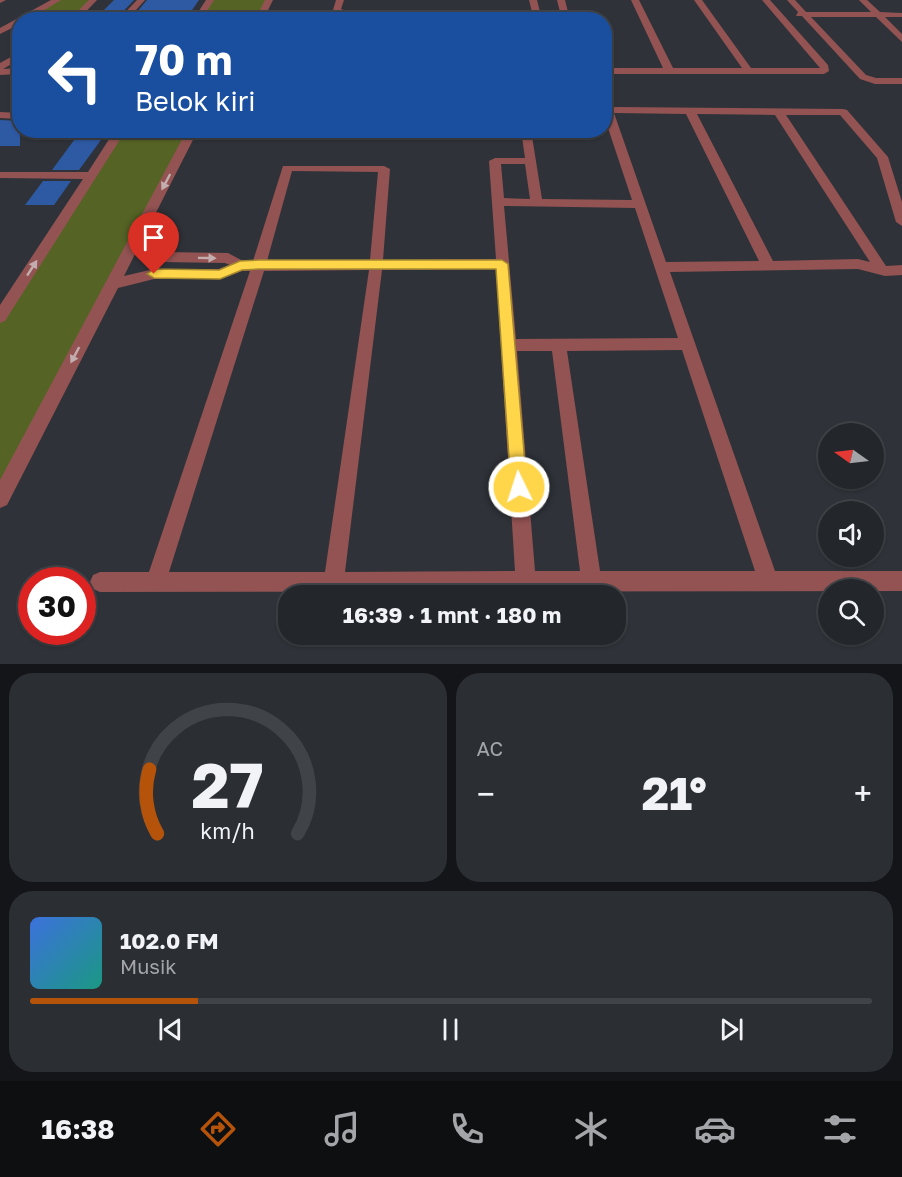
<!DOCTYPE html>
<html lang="id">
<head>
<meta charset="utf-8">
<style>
	body { margin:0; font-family:"Golos Text",sans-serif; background:#2b2e33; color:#f1f3f6; height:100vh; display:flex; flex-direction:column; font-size:22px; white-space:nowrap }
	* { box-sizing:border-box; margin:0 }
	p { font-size:20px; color:#a3a5a9 }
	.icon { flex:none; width:33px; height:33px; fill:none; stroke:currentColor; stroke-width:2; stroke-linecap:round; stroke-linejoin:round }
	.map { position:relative; height:664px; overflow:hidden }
	.drawer { display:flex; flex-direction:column; gap:9px; padding:9px; background:#131518; flex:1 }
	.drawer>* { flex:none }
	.guide { position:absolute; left:12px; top:12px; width:600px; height:126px; border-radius:24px; box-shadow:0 2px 4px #0004,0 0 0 2px #404347; background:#1a4fa0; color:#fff; overflow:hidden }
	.needle { width:39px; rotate:284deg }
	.buttons { position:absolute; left:818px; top:423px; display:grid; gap:12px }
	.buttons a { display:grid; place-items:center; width:66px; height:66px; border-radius:50%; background:#23262b; box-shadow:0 2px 4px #0004,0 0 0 2px #404347; font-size:30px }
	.speed { position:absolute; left:18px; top:567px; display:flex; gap:12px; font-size:30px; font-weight:700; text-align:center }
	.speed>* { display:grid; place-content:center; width:78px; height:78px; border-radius:50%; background:#23262b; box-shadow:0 2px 4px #0004,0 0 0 2px #404347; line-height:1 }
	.speed .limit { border:9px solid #d22; background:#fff; color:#111 }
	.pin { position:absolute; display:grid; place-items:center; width:51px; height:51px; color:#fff; margin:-62px -26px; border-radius:50% 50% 50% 0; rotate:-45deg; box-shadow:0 0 6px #0007 }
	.pin .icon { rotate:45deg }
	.me { position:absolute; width:66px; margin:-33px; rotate:356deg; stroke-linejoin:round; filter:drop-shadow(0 0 4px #0008) }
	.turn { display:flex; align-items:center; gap:21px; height:126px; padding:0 24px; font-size:27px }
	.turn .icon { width:78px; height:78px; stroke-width:2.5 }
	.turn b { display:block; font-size:42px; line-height:51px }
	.big { font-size:45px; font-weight:700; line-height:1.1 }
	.drawer .card { flex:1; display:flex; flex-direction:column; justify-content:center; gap:9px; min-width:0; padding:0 21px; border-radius:24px; background:#2b2e33 }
	.drawer .dial { align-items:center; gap:0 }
	.dial svg { height:156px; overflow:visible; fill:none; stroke:#404347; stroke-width:7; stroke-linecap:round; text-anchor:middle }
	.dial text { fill:#f1f3f6; stroke:none }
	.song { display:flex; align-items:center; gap:18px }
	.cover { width:72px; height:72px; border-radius:9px; background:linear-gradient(135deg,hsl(220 70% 55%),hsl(170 70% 35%)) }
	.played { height:6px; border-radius:3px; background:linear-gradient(90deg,#b45309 20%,#404347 20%) }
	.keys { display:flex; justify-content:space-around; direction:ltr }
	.heat { display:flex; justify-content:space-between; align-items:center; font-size:33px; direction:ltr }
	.drawer .tiles { flex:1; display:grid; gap:9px; grid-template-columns:1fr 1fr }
	.card:last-child { grid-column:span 2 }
	.trip { position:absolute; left:278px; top:585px; width:348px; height:60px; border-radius:24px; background:#23262b; box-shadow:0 2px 4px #0004,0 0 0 2px #404347; font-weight:700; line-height:60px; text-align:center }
	.tab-bar { display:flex; height:96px; justify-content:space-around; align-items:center; background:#0e0f11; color:#a3a5a9 }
	.tab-bar .icon { width:42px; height:42px }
	.tab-bar .on { color:#b45309 }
	.tab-bar b { font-size:27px; color:#f1f3f6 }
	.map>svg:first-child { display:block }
	.green { fill:#556425 }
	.building { fill:#2e59a3 }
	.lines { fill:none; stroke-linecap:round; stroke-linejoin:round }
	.minor { fill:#935352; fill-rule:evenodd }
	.oneway { fill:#c2adaf }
	.route { fill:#ffd54a; stroke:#a68a30; stroke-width:1.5 }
</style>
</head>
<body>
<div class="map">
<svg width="902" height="664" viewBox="0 0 902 664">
	<rect width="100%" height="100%" fill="#2f3339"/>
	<g class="green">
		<polygon points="57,0 93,0 73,19 21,20"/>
		<polygon points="210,0 269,0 259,19 197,20"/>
		<polygon points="121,131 193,131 0,499 0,317"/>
	</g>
	<g class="building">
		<polygon points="114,0 134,0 116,19 95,19"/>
		<polygon points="147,0 199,0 186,19 131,19"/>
		<polygon points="0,120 20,121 20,146 0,146"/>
		<polygon points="80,132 106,133 79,170 52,170"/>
		<polygon points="43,181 71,181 54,205 25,205"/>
	</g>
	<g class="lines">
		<g class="minor">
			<polygon points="0,0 6,0 0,3"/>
			<polygon points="51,0 61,0 28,20 20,20 20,24 0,34 0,28"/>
			<polygon points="89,0 97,0 78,20 69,20"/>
			<polygon points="137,0 145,0 127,20 118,20"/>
			<polygon points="206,0 214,0 201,20 193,20"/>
			<polygon points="265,0 273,0 263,20 255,20"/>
			<polygon points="336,0 344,0 341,9 346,11 461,13 465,15 461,17 345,15 333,10"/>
			<polygon points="529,0 537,0 542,20 534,20"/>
			<polygon points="557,0 565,0 570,20 562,20"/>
			<polygon points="631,0 639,0 673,68 742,68 694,0 702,0 751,68 820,68 762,0 770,0 828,65 829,71 824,74 604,74 604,68 663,68"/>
			<polygon points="787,0 795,0 806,12 871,12 859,0 867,0 880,12 902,13 902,17 885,17 902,34 902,42 876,17 811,17 866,75 876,78 902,78 902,84 875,84 860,79 802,16 796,16 798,12"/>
			<polygon points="20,52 20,59 3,69 20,68 20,74 0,75 0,63"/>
			<path d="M604,96L609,99L612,107L843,109L847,110L888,157L902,202V226L896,222L877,158L840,115H786L886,266L902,265V275L885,276L858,269L670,272L775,571H902V591L100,592L93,589L90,582L93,575L100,572H149L250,271H242L220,279H154L118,288L7,505L0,508V480L187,130H198L139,246L161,252L228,253L243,261H253L283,166H384L390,169L383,260L496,259L489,161L495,158H525L521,130H531L542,199L632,200L604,116ZM614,113L686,114L759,261L666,262ZM697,114L775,115L870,262L858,259L773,261ZM501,164H525L530,199L504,198ZM292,171L378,172L370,260L267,261ZM504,206L635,208L678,338L516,339ZM135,254L161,262L225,263L230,265L219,269H154L124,276ZM496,269L515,571L345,572L382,270ZM369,270L325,572H169L264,271ZM682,350L755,571H600L567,351ZM517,351H552L580,571H535Z"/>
			<polygon points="0,112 20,113 20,119 0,118"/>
			<polygon points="115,130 126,130 5,321 0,323 0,305 83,179 0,178 0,172 88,172"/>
		</g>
	</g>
	<defs><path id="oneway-solid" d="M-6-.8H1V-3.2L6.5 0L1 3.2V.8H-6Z" transform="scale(1.5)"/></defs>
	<g class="oneway">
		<use href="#oneway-solid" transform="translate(166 182) rotate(118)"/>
		<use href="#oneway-solid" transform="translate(207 258) rotate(1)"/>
		<use href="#oneway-solid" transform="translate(32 268) rotate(-57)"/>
		<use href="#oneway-solid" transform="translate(75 355) rotate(118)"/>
	</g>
	<polygon class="route" points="502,260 508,264 527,487 525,492 519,495 513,492 511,487 496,269 259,269 242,270 220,279 154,278 147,274 154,269 219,270 240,261 259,260"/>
</svg>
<div class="buttons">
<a><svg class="needle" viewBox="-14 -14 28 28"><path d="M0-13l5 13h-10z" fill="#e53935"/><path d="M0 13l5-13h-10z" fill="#a3a5a9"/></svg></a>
<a><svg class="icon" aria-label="sound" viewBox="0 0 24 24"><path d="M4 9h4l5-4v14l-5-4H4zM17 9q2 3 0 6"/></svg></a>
<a><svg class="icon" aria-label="search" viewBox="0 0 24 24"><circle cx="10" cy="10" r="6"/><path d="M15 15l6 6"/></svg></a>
</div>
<div class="speed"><div class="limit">30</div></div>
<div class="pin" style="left:154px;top:274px;background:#d93025"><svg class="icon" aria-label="arrive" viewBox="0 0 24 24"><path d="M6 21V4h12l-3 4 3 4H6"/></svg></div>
<svg class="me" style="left:519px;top:487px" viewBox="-20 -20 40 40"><circle r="17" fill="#ffd54a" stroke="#fff" stroke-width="3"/><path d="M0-11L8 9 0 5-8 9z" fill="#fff"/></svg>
<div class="trip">16:39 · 1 mnt · 180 m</div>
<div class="guide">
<div class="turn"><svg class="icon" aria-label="left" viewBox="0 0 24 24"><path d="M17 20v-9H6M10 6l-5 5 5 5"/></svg><div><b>70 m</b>Belok kiri</div></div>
</div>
</div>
<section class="drawer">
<div class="tiles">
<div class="card dial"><svg viewBox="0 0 100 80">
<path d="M14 69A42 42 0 1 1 86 69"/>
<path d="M14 69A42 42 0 0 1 10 36" stroke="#b45309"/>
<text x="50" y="56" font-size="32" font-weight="700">27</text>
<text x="50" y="72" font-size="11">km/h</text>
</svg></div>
<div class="card"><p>AC</p>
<div class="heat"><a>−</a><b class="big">21°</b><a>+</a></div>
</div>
<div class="card">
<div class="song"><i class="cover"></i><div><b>102.0 FM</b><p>Musik</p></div></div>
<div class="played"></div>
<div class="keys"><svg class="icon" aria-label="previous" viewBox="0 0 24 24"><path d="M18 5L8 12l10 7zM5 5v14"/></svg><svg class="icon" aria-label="pause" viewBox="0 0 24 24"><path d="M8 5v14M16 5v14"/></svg><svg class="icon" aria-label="next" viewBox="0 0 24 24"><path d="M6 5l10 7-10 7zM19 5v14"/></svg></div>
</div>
</div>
</section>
<nav class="tab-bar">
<b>16:38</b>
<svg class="icon on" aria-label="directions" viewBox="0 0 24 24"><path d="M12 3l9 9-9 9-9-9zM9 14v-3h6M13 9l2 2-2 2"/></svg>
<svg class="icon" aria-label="music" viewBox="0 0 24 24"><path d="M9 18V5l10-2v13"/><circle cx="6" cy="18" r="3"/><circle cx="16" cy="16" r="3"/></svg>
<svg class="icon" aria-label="phone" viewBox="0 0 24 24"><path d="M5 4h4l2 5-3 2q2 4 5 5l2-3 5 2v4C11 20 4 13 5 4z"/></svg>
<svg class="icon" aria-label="climate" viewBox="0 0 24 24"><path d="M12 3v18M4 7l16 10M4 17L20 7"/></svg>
<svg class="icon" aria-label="car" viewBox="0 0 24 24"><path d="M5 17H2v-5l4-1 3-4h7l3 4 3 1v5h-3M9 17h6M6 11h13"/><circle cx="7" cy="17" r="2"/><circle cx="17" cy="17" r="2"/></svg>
<svg class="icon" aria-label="filters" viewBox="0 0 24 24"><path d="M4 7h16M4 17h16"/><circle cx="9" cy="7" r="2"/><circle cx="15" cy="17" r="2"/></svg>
</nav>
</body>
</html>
